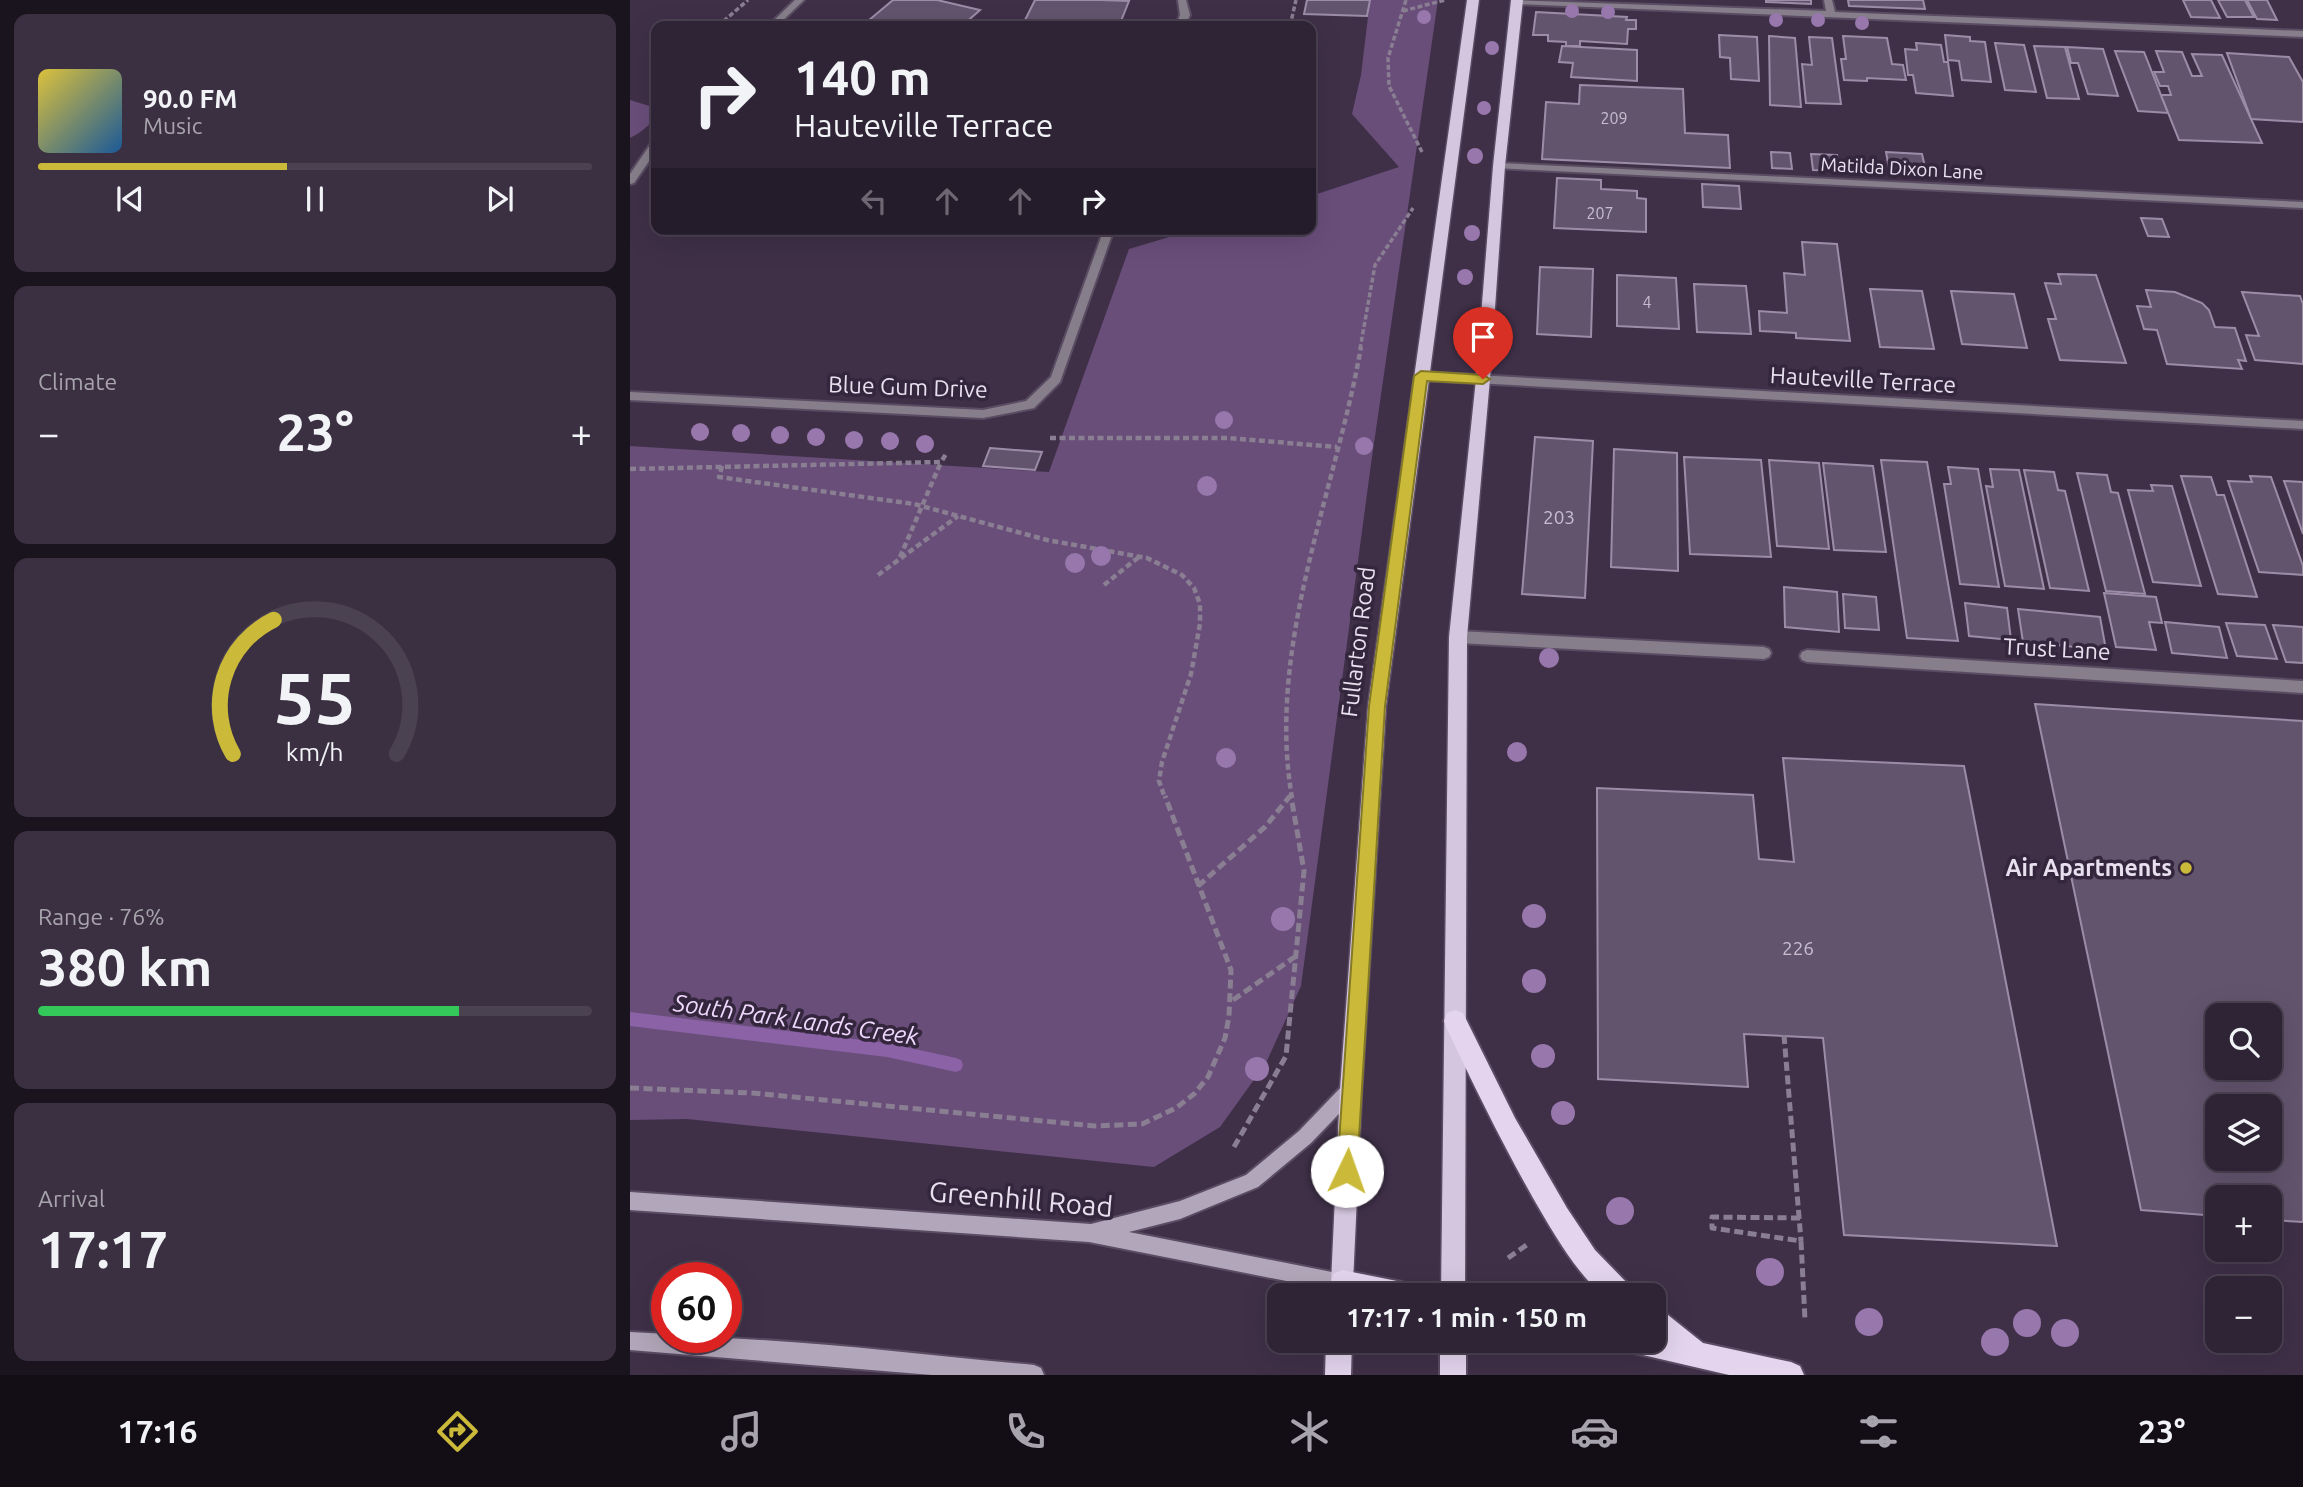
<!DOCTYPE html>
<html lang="en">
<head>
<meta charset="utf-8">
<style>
	body { margin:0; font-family:Ubuntu,sans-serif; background:#3b3042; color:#f1f3f6; height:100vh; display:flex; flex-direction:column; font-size:26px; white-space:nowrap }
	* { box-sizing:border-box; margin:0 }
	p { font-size:23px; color:#a7a4ad }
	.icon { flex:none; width:38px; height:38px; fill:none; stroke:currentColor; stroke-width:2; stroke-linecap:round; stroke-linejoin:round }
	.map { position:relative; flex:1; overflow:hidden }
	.panel { display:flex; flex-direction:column; gap:14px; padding:14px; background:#1a141e; width:630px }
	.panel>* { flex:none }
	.banner { position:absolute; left:21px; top:21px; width:665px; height:214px; border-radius:14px; box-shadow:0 7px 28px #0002,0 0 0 2px #4a4151; background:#2f2436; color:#f1f3f6; overflow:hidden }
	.tools { position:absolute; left:1575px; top:1003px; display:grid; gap:14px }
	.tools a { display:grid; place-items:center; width:77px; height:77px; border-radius:14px; background:#2f2436; box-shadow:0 7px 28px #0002,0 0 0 2px #4a4151; font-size:35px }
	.speed { position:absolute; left:21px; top:1262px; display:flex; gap:14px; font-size:35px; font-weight:700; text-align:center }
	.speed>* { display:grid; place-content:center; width:91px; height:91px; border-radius:50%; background:#2f2436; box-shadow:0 7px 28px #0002,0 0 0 2px #4a4151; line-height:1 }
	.speed .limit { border:10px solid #d22; background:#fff; color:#111 }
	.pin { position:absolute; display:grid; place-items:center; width:60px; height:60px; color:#fff; margin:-72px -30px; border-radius:50% 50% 50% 0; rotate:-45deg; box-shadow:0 0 7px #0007 }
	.pin .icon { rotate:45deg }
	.me { position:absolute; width:77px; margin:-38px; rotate:3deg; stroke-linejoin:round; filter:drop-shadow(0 0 5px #0008) }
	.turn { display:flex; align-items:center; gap:24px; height:147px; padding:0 28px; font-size:32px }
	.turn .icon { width:91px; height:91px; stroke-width:2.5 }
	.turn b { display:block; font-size:49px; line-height:60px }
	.lanes { display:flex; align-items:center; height:66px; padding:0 28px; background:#0003; justify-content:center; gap:35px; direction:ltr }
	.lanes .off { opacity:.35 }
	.big { font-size:52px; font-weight:700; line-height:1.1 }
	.panel .card { flex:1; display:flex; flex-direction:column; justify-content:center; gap:10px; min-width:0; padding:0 24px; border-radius:14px; background:#3b3042 }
	.panel .dial { align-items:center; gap:0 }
	.dial svg { height:182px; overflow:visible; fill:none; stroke:#4a4151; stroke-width:7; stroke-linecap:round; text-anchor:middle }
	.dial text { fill:#f1f3f6; stroke:none }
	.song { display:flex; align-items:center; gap:21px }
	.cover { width:84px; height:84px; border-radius:10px; background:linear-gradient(135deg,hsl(50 70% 55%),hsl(210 70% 35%)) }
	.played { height:7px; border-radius:4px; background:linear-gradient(90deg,#cbba39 45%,#4a4151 45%) }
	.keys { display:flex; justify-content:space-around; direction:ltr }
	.heat { display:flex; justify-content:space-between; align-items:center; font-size:38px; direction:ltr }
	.charge { height:10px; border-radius:5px; background:linear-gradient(90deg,#34c759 76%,#4a4151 0) }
	.trip { position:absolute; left:637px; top:1283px; width:399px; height:70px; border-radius:14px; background:#2f2436; box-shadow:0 7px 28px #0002,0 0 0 2px #4a4151; font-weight:700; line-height:70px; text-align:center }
	.tabs { display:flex; height:112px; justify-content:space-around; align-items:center; background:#130e16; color:#a7a4ad }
	.tabs .icon { width:49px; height:49px }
	.tabs .current { color:#cbba39 }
	.tabs b { font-size:32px; color:#f1f3f6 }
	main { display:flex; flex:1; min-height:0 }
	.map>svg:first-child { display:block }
	.green { fill:#694e7a }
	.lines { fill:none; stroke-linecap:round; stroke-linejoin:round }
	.stream { fill:#8c62a7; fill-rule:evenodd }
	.building { fill:#63546e; stroke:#9d8ca8; stroke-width:2; fill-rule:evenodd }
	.service-casing { stroke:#5a4c63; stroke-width:4 }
	.minor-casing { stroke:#5a4c63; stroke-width:4 }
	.secondary-casing { stroke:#5a4c63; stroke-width:4 }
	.primary-casing { stroke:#5a4c63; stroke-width:3 }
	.trunk-casing { stroke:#5a4c63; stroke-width:4 }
	.path-far2 { stroke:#8a7e92; stroke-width:3.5; stroke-dasharray:5 2.5; stroke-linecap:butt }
	.path-far1 { stroke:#8a7e92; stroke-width:4.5; stroke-dasharray:6 3.5; stroke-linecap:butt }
	.path { stroke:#8a7e92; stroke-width:5; stroke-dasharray:9 4.5; stroke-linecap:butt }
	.service { fill:#867f8b; fill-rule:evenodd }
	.minor { fill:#867f8b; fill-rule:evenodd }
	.secondary { fill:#b2a7ba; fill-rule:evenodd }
	.primary { fill:#d5c6df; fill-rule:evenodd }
	.trunk { fill:#e4d4ee; fill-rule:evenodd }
	.tree { fill:#9777ac }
	.route { fill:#cbba39; stroke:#847925; stroke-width:2 }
	.poi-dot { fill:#cbba39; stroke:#34263d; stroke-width:2.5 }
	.labels { text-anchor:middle; stroke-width:7; stroke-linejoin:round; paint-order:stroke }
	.far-number-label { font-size:16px; fill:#c7bdcf }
	.far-street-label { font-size:19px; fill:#e8e0ef; stroke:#34263d }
	.number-label { font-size:19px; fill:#c7bdcf }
	.street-label { font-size:23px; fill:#e8e0ef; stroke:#34263d }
	.poi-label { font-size:23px; font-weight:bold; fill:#e8e0ef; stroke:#34263d; text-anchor:end }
	.water-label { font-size:24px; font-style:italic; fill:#efd8fe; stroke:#34263d }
	.near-street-label { font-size:28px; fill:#e8e0ef; stroke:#34263d }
</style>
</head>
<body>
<main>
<section class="panel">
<div class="card">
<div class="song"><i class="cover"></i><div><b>90.0 FM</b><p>Music</p></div></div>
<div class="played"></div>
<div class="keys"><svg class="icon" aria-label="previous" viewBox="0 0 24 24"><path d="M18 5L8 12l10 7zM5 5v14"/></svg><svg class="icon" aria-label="pause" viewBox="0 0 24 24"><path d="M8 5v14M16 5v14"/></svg><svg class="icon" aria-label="next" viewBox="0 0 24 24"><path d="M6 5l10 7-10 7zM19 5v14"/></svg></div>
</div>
<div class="card"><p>Climate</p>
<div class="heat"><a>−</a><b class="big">23°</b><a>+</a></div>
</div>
<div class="card dial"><svg viewBox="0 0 100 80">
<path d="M14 69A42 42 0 1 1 86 69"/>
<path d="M14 69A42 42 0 0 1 32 10" stroke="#cbba39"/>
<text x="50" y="56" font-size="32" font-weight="700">55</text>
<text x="50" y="72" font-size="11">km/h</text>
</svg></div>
<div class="card"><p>Range · 76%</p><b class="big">380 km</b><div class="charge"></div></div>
<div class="card"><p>Arrival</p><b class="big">17:17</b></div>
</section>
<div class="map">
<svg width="1673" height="1375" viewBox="0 0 1673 1375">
	<rect width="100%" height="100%" fill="#3f3048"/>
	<g class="green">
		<polygon points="740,0 808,0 741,464 671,986 636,1063 590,1127 524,1167 57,1119 0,1120 0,446 419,472 499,249 566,229 681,229 681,196 769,167 722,114 731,75"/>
		<path d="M0,100L26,108C26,122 12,132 0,138Z"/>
	</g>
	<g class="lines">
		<polygon class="stream" points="0,1012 257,1043 326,1058 331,1060 333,1065 331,1070 326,1072 257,1057 0,1026"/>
	</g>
	<g class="building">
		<polygon points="263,0 307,0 350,10 332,26 232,26"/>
		<polygon points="405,0 471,0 499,1 489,26 392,26"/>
		<polygon points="677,0 740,0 737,16 674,14"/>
		<polygon points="1136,0 1181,0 1181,4 1136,2"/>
		<polygon points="1218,0 1293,0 1295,9 1219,6"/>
		<polygon points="1553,0 1581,0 1590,18 1561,17"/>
		<polygon points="1588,0 1615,0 1624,17 1597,17"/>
		<polygon points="1617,0 1637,0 1647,20 1627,19"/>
		<polygon points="906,12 997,17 996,20 1006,20 1006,29 998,29 997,44 950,41 950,46 936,46 936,42 918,41 918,35 903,35"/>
		<polygon points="1089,35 1127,37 1129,81 1101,79 1100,58 1090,57"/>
		<polygon points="1315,35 1340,37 1340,41 1355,42 1361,82 1332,80 1329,61 1318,60"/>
		<polygon points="1139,36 1165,38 1171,107 1140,105"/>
		<polygon points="1213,36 1257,38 1262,64 1273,65 1276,80 1237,78 1237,81 1214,80 1211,59 1216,59"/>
		<polygon points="1179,37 1202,38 1211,104 1176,103 1172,64 1182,65"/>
		<polygon points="1286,43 1311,45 1314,62 1318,62 1323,96 1286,93 1283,75 1278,75 1275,49 1287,50"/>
		<polygon points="1365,43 1394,45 1406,92 1375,90"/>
		<polygon points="932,46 1007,50 1007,81 941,77 943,63 929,62"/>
		<polygon points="1404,46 1435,47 1449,99 1417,98"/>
		<polygon points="1437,47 1473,49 1488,96 1458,94 1448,63 1441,63"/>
		<polygon points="1485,51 1514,52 1538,113 1508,111"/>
		<polygon points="1526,51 1552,52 1562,76 1572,76 1562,54 1592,55 1632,143 1549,140 1531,95 1541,95 1538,86 1530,86 1524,72 1534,72"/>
		<polygon points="1597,53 1659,57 1673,82 1673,122 1621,119"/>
		<polygon points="950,85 1053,89 1055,133 1098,135 1100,168 912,159 916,102 949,104"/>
		<polygon points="1141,152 1160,153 1162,169 1142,168"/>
		<polygon points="1256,152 1292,154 1297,176 1260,174"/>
		<polygon points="1181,154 1207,155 1209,171 1183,170"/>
		<polygon points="927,178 971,180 971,189 1007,191 1007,198 1016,199 1016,232 924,228"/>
		<polygon points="1072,184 1109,186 1111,209 1073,207"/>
		<polygon points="1511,218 1532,219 1539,237 1518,236"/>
		<polygon points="1172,242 1207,244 1220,341 1166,338 1166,333 1130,331 1129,311 1157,313 1154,273 1175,275"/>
		<polygon points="910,267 963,269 961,337 907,334"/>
		<polygon points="1428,274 1466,275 1496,363 1430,360 1418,319 1426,319 1415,283 1431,284"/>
		<polygon points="987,275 1046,278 1049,329 987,326"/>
		<polygon points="1064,284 1116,286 1121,334 1067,332"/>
		<polygon points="1240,289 1292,291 1304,349 1250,347"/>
		<polygon points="1516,290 1545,292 1572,303 1579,310 1585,327 1605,328 1616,361 1608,360 1612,369 1537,364 1527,330 1514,329 1507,306 1521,307"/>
		<polygon points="1321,291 1384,294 1397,348 1332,344"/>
		<polygon points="1612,292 1670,296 1673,304 1673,364 1625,360 1616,335 1629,336"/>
		<polygon points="905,437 963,441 955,598 892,594"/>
		<polygon points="360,448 412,452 405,470 353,466"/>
		<polygon points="984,449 1047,453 1048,571 981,567"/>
		<polygon points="1054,457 1131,460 1141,557 1060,554"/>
		<polygon points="1139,460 1189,463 1199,549 1147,546"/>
		<polygon points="1251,460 1297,462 1328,641 1277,638"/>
		<polygon points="1193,463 1243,466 1256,552 1204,550"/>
		<polygon points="1318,467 1348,469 1369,587 1330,584 1314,484 1321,484"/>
		<polygon points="1360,469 1389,470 1414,589 1375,586 1356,486 1363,487"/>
		<polygon points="1394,470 1424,472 1428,490 1435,491 1459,591 1420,588"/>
		<polygon points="1447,473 1477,475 1481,492 1488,493 1515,594 1476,591"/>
		<polygon points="1551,476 1581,477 1587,495 1594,495 1627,597 1588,594"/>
		<polygon points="1620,476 1641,477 1673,566 1673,575 1629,572 1598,481 1622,482"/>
		<polygon points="1654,481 1673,482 1673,534"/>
		<polygon points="1521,485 1542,486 1571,586 1523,582 1498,490 1523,491"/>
		<polygon points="1154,587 1207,592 1209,632 1155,627"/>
		<polygon points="1474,593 1526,597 1532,623 1519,622 1526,650 1486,647"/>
		<polygon points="1213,594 1246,597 1249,630 1215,628"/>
		<polygon points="1335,603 1377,608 1381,640 1339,636"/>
		<polygon points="1388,609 1470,617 1476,650 1393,642"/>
		<polygon points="1535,622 1589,627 1597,658 1542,653"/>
		<polygon points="1596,623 1635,625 1647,659 1607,656"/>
		<polygon points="1643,625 1673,627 1673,663 1656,662"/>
		<path d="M1405,704L1673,721V1222L1640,1220V1197H1587V1216L1511,1210ZM1587,1015H1640V1068H1587ZM1587,1106H1640V1158H1587Z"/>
		<polygon points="1153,758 1334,766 1427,1246 1214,1235 1193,1038 1114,1034 1118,1087 968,1079 967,788 1123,795 1129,859 1164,862"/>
	</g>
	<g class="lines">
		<g class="service-casing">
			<g id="service">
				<polygon points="869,163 1673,202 1673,208 865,168 864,166"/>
				<polygon points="828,631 1134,647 1139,649 1141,653 1139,657 1134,659 828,643 823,641 821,637 823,633"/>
				<polygon points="1177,650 1673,681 1673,693 1177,662 1172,660 1170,656 1172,652"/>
			</g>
		</g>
		<g class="minor-casing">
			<g id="minor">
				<polygon points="165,0 174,0 147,26 138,26"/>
				<polygon points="548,0 556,0 560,15 555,26 546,26 550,15"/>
				<polygon points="883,0 1196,11 1194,0 1202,0 1205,12 1673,31 1673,37 887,4"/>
				<polygon points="26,141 26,151 4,183 0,184 0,174 22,142"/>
				<polygon points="474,229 484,229 430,382 404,408 353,418 0,400 0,392 353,410 396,401 421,377"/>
				<polygon points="791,372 1673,421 1673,429 791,380 785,376"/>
			</g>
		</g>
		<g class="secondary-casing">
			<g id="secondary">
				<polygon points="721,1081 727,1083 729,1089 727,1095 681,1143 628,1187 550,1219 499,1232 712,1274 719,1276 721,1283 719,1290 712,1292 459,1242 0,1210 0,1192 461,1224 550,1201 616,1175 669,1131 715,1083"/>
				<path d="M0,1332L37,1334V1337C159,1337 282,1354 404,1365L411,1368L414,1375H302L0,1350Z"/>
			</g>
		</g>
		<g class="primary-casing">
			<g id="primary">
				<polygon points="837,0 849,0 756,706 732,1089 723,1283 720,1291 712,1294 704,1291 701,1283 710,1089 738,706"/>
				<polygon points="881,0 893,0 875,166 860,379 837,637 835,1295 811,1295 819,637 846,379 863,166"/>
			</g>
		</g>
		<g class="trunk-casing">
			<g id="trunk">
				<path d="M825,1010L833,1013L885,1118L937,1208L965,1250L1000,1286L1004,1295H972C942,1267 923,1232 903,1198C872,1143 844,1086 817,1029L814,1021L817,1013Z"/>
				<polygon points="712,1270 772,1282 781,1286 785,1295 698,1295 703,1274"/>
				<polygon points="1024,1307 1033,1311 1073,1343 1161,1362 1170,1366 1174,1375 1099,1375 987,1349 983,1340 1024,1340"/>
				<polygon points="696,1340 722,1340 721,1375 695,1375"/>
				<rect x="810" y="1340" width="26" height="35"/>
			</g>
		</g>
		<g class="path-far2">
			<polyline points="776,0 758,58 759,86 792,152"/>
			<polyline points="773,11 815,0"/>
			<polyline points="88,26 118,0"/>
			<polyline points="660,26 666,0"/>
			<polyline points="681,58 685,61 685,72"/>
			<polyline points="730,349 745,265 783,208"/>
		</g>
		<g class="path-far1">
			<polyline points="420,438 598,438 707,447"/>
			<polyline points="92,466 89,477 284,504 417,540 517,558 552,575 564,588 570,604 570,624 561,674 532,762 529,781 535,798"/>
			<polyline points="0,469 311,462 316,454"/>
			<polyline points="270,557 311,462"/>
			<polyline points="248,575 328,516"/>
			<polyline points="474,585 510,556"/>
			<polyline points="659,798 661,795"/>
			<path d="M662,798C636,647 705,494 731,347"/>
		</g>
		<g class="path">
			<polyline points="568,886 635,827 660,796"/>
			<polyline points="603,1000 666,956"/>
			<polyline points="1154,1035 1171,1241"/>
			<polyline points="0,1088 122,1093 465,1126 512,1124 546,1108 564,1094 578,1077 595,1038 599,1016 601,970 535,796"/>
			<polyline points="604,1147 656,1056 674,871 661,796"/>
			<polyline points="1170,1218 1082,1217 1082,1228 1171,1241 1175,1320"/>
			<polyline points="878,1258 898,1244"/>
		</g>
		<use href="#service" class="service"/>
		<use href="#minor" class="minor"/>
		<use href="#secondary" class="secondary"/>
		<use href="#primary" class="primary"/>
		<use href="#trunk" class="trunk"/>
	</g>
	<g class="tree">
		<circle cx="942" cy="11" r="7"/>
		<circle cx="978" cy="12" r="7"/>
		<circle cx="794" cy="17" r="7"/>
		<circle cx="1146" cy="20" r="7"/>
		<circle cx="1188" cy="20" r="7"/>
		<circle cx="1232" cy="23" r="7"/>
		<circle cx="862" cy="48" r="7"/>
		<circle cx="854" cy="108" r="7"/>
		<circle cx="845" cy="156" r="8"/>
		<circle cx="842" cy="233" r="8"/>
		<circle cx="835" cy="277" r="8"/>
		<circle cx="594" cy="420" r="9"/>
		<circle cx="70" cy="432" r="9"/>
		<circle cx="111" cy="433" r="9"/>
		<circle cx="150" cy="435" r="9"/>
		<circle cx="186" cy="437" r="9"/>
		<circle cx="224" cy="440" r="9"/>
		<circle cx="260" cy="441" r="9"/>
		<circle cx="295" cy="444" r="9"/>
		<circle cx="734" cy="446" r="9"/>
		<circle cx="577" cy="486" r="10"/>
		<circle cx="471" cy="556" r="10"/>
		<circle cx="445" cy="563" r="10"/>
		<circle cx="919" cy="658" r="10"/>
		<circle cx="887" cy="752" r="10"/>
		<circle cx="596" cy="758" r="10"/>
		<circle cx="904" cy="916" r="12"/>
		<circle cx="653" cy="919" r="12"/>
		<circle cx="904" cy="981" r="12"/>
		<circle cx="913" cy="1056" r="12"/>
		<circle cx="627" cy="1069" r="12"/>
		<circle cx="933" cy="1113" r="12"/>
		<circle cx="990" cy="1211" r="14"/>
		<circle cx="1140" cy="1272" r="14"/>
		<circle cx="1239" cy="1322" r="14"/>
		<circle cx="1397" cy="1323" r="14"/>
		<circle cx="1435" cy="1333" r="14"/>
		<circle cx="1365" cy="1342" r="14"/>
	</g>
	<polygon class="route" points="791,371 853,375 860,379 853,384 797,381 755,706 727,1171 724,1178 717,1181 710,1178 707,1171 739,706 784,376"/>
	<circle class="poi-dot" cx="1556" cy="868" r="7"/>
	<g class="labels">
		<g class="far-number-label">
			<text x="984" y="124">209</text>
			<text x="970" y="219">207</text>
			<text x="1017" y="308">4</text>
		</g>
		<g class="far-street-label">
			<text transform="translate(1272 168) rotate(3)" y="7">Matilda Dixon Lane</text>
		</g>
		<g class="number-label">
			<text x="929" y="524">203</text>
			<text x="1168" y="955">226</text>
		</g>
		<g class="street-label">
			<text transform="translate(1233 380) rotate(3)" y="8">Hauteville Terrace</text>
			<text transform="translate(278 387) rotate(2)" y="8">Blue Gum Drive</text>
			<text transform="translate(728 642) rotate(-83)" y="8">Fullarton Road</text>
			<text transform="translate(1427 649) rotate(3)" y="8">Trust Lane</text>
		</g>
		<g class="poi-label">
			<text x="1542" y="876">Air Apartments</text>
		</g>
		<g class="water-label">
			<text transform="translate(166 1020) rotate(8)" y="8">South Park Lands Creek</text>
		</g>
		<g class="near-street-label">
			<text transform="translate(391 1199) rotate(5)" y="10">Greenhill Road</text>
		</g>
	</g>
</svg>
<div class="tools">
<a><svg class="icon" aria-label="search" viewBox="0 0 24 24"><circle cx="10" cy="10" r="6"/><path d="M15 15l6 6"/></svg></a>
<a><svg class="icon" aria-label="layers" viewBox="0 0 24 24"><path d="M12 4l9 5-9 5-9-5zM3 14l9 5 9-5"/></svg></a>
<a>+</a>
<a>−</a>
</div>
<div class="speed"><div class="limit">60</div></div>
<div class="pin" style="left:853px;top:379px;background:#d93025"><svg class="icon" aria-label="arrive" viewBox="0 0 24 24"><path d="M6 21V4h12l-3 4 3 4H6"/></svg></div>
<svg class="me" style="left:717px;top:1171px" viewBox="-20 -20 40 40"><circle r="19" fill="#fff"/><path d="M0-13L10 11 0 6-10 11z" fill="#cbba39"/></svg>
<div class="trip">17:17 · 1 min · 150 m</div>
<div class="banner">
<div class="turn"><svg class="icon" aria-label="right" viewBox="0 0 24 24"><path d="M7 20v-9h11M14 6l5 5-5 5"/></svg><div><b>140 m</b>Hauteville Terrace</div></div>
<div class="lanes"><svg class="icon off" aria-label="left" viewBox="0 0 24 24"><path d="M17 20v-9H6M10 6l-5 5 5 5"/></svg><svg class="icon off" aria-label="ahead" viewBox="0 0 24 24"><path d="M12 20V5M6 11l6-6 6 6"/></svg><svg class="icon off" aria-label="ahead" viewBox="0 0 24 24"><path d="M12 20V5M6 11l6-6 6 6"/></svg><svg class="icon" aria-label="right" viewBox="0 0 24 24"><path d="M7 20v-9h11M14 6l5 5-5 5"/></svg></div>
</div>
</div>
</main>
<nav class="tabs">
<b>17:16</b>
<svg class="icon current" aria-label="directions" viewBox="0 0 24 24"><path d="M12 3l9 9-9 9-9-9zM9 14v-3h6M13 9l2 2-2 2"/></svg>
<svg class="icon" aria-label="music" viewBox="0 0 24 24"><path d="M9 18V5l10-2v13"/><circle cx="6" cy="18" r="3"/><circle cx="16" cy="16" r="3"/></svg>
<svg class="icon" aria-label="phone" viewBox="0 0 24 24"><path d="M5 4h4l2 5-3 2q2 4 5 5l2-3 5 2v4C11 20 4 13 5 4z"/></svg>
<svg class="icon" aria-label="climate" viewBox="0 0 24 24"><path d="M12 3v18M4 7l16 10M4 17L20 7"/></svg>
<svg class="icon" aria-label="car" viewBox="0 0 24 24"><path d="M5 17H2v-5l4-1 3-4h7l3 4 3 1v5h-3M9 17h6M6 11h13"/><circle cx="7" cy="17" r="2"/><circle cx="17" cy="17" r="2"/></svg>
<svg class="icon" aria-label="filters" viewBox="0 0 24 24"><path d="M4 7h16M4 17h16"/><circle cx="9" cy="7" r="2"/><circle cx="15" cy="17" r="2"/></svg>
<b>23°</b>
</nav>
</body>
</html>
